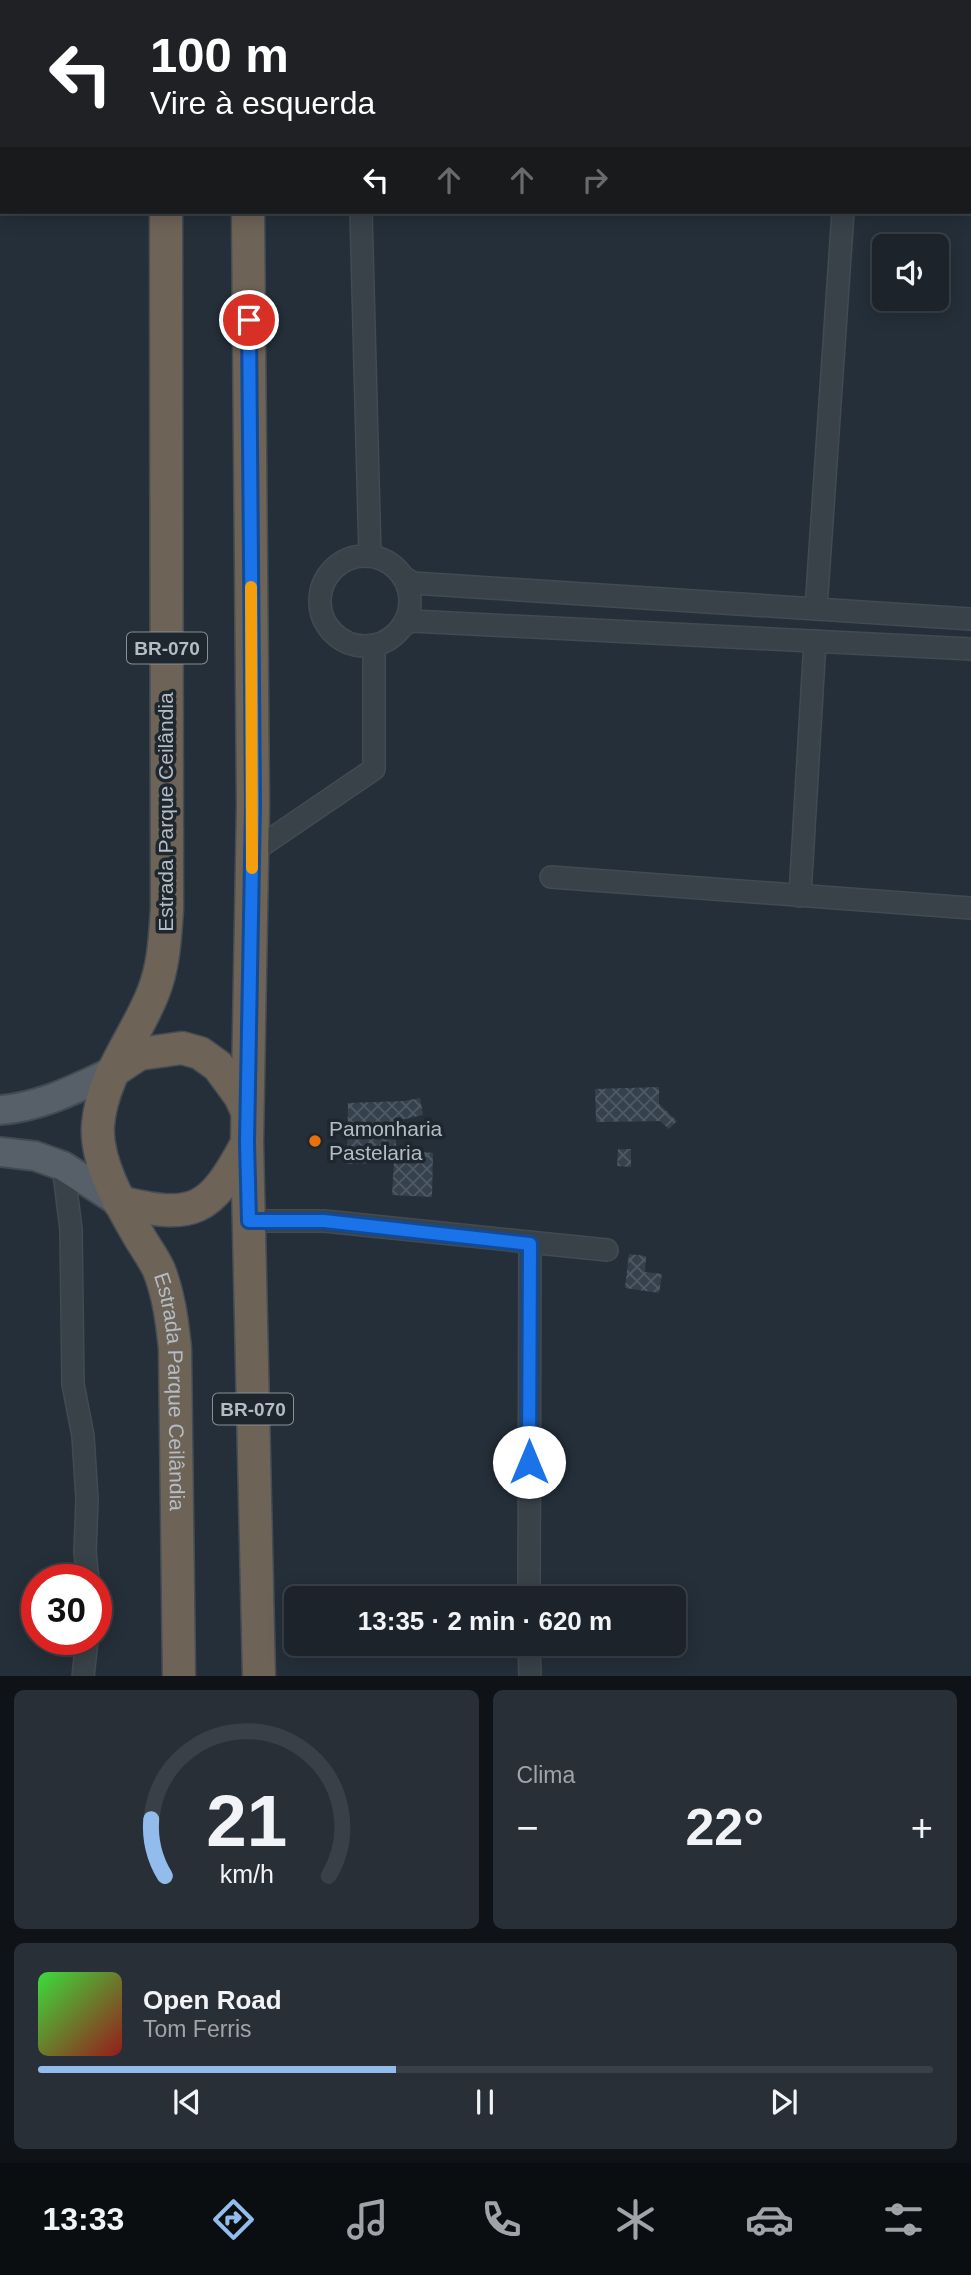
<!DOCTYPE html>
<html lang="pt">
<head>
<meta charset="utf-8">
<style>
	body { margin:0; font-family:Arial,sans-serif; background:#292f37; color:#f1f3f6; height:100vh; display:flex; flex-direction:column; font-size:26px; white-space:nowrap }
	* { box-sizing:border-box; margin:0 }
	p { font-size:23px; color:#a0a4a9 }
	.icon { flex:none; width:38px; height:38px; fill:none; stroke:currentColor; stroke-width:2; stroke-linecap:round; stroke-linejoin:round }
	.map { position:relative; height:1676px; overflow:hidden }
	.panel { display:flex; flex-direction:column; gap:14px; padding:14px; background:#0f1318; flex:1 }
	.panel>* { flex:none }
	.top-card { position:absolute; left:0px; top:0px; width:971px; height:214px; box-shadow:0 4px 18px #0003,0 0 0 2px #3a4047; background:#202124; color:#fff; overflow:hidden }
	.controls { position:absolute; left:872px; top:234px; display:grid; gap:14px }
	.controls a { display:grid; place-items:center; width:77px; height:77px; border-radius:10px; background:#1c232b; box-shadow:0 4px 18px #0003,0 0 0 2px #3a4047; font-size:35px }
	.speed { position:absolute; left:21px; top:1564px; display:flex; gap:14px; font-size:35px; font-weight:700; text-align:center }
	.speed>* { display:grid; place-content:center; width:91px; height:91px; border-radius:50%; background:#1c232b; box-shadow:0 4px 18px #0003,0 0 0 2px #3a4047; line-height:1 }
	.speed .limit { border:10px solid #d22; background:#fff; color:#111 }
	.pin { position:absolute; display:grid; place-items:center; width:60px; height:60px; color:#fff; margin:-30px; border:4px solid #fff; border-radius:50%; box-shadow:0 2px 7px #0007 }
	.me { position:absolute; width:77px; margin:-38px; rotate:0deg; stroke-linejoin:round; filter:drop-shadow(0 0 5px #0008) }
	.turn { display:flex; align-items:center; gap:24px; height:147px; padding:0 35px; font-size:32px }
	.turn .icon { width:91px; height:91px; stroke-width:2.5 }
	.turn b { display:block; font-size:49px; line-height:60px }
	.lanes { display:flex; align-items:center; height:66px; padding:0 35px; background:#0003; justify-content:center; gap:35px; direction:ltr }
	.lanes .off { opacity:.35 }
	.big { font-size:52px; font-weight:700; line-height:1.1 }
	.panel .card { flex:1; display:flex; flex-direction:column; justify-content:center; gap:10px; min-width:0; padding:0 24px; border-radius:10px; background:#292f37 }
	.panel .dial { align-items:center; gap:0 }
	.dial svg { height:182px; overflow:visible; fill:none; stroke:#3a4047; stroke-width:7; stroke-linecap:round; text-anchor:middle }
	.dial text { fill:#f1f3f6; stroke:none }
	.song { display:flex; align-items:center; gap:21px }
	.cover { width:84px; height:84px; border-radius:10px; background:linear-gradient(135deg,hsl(120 70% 55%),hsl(0 70% 35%)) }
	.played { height:7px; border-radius:4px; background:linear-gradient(90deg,#92bcec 40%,#3a4047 40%) }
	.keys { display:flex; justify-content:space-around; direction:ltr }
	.heat { display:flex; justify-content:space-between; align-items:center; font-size:38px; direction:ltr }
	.panel .tiles { flex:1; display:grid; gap:14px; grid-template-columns:1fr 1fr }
	.card:last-child { grid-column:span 2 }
	.trip { position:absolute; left:284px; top:1586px; width:402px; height:70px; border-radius:10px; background:#1c232b; box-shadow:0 4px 18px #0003,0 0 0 2px #3a4047; font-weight:700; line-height:70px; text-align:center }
	.menu { display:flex; height:112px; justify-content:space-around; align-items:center; background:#0b0e11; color:#a0a4a9 }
	.menu .icon { width:49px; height:49px }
	.menu .on { color:#92bcec }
	.menu b { font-size:32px; color:#f1f3f6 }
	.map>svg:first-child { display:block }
	.building { fill:url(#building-cross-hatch) }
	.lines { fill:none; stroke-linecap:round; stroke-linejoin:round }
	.minor-casing { stroke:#424a52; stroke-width:24 }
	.major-casing { stroke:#424a52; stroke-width:32 }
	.highway-casing { stroke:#444c54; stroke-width:35 }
	.minor { stroke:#394149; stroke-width:21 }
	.major { stroke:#576069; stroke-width:28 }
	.highway { stroke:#6e6357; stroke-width:32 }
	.route-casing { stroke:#114b97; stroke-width:18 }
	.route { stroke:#1a73e8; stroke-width:12 }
	.slow { stroke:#f59e0b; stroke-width:12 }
	.food-dot { fill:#e8710a; stroke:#1e262e; stroke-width:2.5 }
	.labels { text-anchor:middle; stroke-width:7; stroke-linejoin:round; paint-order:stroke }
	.shield { fill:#1e262e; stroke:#878f98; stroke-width:2 }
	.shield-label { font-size:19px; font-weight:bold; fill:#b4bcc5 }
	.street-label { font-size:21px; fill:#b4bcc5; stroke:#1e262e }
	.poi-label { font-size:21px; fill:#b4bcc5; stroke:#1e262e; text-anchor:start }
</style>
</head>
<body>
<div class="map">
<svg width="971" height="1677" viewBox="0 0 971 1677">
	<defs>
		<pattern id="building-cross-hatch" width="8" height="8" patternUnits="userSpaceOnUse" patternTransform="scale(1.75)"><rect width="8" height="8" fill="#35414c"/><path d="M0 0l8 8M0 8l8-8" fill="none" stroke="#505a64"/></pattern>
	</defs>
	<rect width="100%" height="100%" fill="#252f39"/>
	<g class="building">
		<polygon points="659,1087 659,1104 677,1121 669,1129 660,1121 596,1122 595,1089"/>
		<polygon points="420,1098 423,1115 396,1121 396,1149 433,1153 432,1197 392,1195 394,1162 347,1164 348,1103 404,1101"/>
		<polygon points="618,1149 631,1149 631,1167 617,1166"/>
		<polygon points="629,1254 646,1256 645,1272 662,1274 659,1293 625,1288"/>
	</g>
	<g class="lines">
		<g class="minor-casing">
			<g id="minor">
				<polyline points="491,0 517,2"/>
				<polyline points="311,2 312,0"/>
				<polyline points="397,2 397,0"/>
				<polyline points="856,2 856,0"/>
				<polyline points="970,32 971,32"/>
				<polyline points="970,56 971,56"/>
				<polyline points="361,212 370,556"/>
				<circle cx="365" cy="601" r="45"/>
				<polyline points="403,577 413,583 971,619"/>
				<polyline points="816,609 843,212"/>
				<polyline points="403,625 412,621 971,649"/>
				<polyline points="252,852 374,769 374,645"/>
				<polyline points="551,877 971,908"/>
				<polyline points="800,896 815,641"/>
				<polyline points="63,1166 71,1229 73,1384 83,1436 87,1499 85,1552 88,1580"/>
				<polyline points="249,1221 324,1221 607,1250"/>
				<polyline points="529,1598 530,1244"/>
				<polyline points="529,1643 530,1677"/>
				<polyline points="83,1677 87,1640"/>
			</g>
		</g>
		<g class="major-casing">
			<g id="major">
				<path d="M0,1110C41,1107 75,1089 112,1072"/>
				<polyline points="0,1152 35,1156 63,1166 119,1202"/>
			</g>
		</g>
		<g class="highway-casing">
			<g id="highway">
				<polyline points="166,0 166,2"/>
				<polyline points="246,0 246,2"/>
				<path id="s1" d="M166,212L167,909C165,937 164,966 153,993C136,1037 102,1075 98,1125C95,1162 122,1207 140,1238C146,1248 154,1259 159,1270C169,1296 172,1321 175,1348L179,1677"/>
				<polyline points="248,212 253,805 247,1142 259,1677"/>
				<polyline points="112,1072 139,1054 182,1048 200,1053 218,1066 240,1096 247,1111"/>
				<path d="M119,1202C194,1220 210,1212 246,1145"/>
			</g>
		</g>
		<use href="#minor" class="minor"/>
		<use href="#major" class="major"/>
		<use href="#highway" class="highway"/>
	</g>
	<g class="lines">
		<g class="route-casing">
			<polyline id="route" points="249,320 253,805 247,1142 249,1221 324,1221 530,1244 529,1462"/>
		</g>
		<use href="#route" class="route"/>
		<polyline class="slow" points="251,587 252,868"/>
	</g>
	<circle class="food-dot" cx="315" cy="1141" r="7"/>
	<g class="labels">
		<g class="shield">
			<rect x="127" y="632.5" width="80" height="31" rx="5"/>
			<rect x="213" y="1393.5" width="80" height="31" rx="5"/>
		</g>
		<g class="shield-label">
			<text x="167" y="655">BR-070</text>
			<text x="253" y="1416">BR-070</text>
		</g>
		<g class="street-label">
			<text transform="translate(166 812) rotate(-90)" y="7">Estrada Parque Ceilândia</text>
			<text dy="7" stroke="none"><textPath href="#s1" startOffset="1209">Estrada Parque Ceilândia</textPath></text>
		</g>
		<g class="poi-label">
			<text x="329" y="1136">Pamonharia<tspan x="329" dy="24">Pastelaria</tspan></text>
		</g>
	</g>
</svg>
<div class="controls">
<a><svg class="icon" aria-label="sound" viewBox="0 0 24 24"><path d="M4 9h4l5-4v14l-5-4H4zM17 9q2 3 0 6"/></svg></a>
</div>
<div class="speed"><div class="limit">30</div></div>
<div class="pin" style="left:249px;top:320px;background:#d93025"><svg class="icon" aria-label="arrive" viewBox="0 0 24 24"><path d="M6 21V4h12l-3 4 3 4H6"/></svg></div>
<svg class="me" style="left:529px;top:1462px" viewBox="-20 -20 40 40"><circle r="19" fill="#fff"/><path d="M0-13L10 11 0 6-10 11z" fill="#1a73e8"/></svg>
<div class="trip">13:35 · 2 min · 620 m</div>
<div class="top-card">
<div class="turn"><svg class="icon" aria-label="left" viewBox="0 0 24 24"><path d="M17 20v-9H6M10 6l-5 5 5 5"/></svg><div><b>100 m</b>Vire à esquerda</div></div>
<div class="lanes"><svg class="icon" aria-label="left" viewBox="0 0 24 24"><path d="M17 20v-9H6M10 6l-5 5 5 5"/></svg><svg class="icon off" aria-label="ahead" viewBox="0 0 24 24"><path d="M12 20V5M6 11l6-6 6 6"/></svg><svg class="icon off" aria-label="ahead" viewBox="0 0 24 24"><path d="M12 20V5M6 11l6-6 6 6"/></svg><svg class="icon off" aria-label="right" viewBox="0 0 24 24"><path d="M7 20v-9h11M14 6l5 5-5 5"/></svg></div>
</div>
</div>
<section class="panel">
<div class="tiles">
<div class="card dial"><svg viewBox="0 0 100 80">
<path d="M14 69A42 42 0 1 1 86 69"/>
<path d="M14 69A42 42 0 0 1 8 44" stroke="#92bcec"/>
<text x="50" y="56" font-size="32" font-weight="700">21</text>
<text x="50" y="72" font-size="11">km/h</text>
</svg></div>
<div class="card"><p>Clima</p>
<div class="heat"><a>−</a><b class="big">22°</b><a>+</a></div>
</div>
<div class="card">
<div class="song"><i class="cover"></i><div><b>Open Road</b><p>Tom Ferris</p></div></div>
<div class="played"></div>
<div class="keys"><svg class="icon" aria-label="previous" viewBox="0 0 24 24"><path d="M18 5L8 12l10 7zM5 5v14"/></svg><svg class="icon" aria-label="pause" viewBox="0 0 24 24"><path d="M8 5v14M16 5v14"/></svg><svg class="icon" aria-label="next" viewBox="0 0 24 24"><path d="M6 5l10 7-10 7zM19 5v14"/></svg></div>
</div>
</div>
</section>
<nav class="menu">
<b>13:33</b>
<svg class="icon on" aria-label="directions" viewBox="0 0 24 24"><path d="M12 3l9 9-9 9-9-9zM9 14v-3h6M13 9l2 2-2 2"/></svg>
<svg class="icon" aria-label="music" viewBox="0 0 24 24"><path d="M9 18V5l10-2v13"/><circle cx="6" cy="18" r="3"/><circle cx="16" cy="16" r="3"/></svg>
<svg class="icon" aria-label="phone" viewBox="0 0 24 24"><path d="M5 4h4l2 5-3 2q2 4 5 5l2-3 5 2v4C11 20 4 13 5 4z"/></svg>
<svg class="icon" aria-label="climate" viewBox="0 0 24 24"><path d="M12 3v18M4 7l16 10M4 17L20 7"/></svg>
<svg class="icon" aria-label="car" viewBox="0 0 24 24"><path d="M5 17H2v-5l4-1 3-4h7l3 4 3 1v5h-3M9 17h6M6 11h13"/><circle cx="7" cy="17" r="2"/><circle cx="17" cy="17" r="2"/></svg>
<svg class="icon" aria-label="filters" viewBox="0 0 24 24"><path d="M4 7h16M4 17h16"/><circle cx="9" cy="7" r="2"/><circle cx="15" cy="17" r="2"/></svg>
</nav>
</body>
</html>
